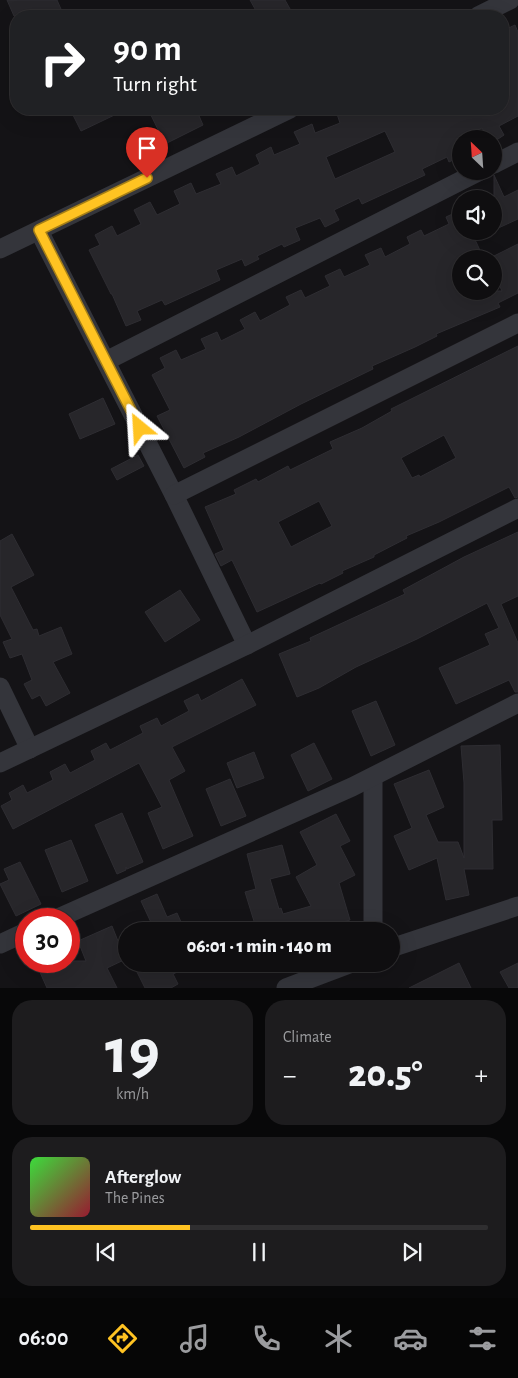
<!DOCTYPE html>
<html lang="en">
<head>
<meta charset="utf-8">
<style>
	body { margin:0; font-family:"Alegreya Sans",sans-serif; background:#1d1c1e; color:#f1f3f6; height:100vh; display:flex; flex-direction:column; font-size:19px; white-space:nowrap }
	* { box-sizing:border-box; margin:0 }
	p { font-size:16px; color:#9b9c9f }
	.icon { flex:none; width:28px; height:28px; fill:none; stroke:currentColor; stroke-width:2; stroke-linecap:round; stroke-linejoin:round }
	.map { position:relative; height:988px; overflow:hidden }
	.panel { display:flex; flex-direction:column; gap:12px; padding:12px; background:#080809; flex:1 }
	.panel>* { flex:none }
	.banner { position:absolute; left:10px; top:10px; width:499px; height:105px; border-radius:20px; box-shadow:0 5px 20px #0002,0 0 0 1px #2f2e30; background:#202124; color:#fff; overflow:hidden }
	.needle { width:32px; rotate:335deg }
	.tools { position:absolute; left:452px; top:130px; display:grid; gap:10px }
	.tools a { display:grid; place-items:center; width:50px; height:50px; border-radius:50%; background:#0f0e10; box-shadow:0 5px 20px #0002,0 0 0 1px #2f2e30; font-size:25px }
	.speed { position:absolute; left:15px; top:908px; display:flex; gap:10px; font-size:25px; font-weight:700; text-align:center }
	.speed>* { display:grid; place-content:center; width:65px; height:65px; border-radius:50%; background:#0f0e10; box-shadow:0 5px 20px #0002,0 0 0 1px #2f2e30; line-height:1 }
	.speed .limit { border:8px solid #d22; background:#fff; color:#111 }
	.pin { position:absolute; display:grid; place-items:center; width:42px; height:42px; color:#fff; margin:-51px -21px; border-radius:50% 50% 50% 0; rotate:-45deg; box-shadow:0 0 5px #0007 }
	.pin .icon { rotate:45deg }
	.me { position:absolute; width:55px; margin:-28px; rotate:333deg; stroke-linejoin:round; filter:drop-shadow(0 0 4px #0008) }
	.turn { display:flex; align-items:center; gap:18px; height:105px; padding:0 20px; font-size:22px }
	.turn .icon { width:65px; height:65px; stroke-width:2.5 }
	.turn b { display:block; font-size:35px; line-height:42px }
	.big { font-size:38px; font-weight:800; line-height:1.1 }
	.panel .widget { flex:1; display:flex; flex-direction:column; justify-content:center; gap:8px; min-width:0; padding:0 18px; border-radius:20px; background:#1d1c1e }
	.panel .dial { align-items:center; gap:0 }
	.dial b { font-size:65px; line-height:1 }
	.song { display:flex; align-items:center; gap:15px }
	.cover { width:60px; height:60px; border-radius:8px; background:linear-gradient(135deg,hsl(120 70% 55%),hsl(350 70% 35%)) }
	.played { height:5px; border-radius:2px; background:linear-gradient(90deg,#ffc322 35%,#2f2e30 35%) }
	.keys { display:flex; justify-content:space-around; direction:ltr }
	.heat { display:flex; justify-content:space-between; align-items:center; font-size:28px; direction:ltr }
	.panel .tiles { flex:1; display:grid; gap:12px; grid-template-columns:1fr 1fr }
	.widget:last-child { grid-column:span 2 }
	.trip { position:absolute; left:118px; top:922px; width:282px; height:50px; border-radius:25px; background:#0f0e10; box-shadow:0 5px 20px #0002,0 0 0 1px #2f2e30; font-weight:800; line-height:50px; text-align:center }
	.tab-bar { display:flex; height:80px; justify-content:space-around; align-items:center; background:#060606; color:#9b9c9f }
	.tab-bar .icon { width:35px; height:35px }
	.tab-bar .current { color:#ffc322 }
	.tab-bar b { font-size:22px; color:#f1f3f6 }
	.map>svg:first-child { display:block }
	.building { fill:#27262a; stroke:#2e2d32; fill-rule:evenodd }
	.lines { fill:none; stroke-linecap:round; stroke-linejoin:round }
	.street { stroke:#34353b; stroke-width:19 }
	.route-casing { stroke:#a67f16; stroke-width:12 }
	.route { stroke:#ffc322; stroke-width:9 }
</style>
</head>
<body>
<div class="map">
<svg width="518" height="988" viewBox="0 0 518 988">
	<rect width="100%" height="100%" fill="#141316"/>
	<g class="building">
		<polygon points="7,0 57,0 64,16 14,16"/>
		<polygon points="250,0 285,0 294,16 259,16"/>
		<path d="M515,25L518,32V116L499,126L504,135L498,139H488L482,128L456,139L461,156L449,162L447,157L422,169L425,175L362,204L359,198L334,210L339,220L325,227L320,218L295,228L300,240L284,247L282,244L257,256L259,259L245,266L242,259L216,270L220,280L165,305L162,300L137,311L141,320L126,326L112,294H111L89,250L100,245L95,235L112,226L117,236L141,224L134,210L150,202L157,215L180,204L174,191L191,183L196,194L221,184L216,174L232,167L236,176L260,164L256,155L271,147L274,155L300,144L294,132L312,124L315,133L340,123L337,114L350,109H502V31ZM385,131L395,152L335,179L326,157Z"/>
		<polygon points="70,109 127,109 81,131"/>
		<polygon points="148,109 196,109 203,125 165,144"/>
		<polygon points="494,175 504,197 518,190 518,219 494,230"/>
		<polygon points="461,210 461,231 471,231 484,259 461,259 461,291 502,291 494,274 494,256 518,244 518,293 498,303 500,307 436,334 437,336 415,347 372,366 373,369 301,404 239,437 203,453 205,457 184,468 157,416 170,410 152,375 165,368 160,358 176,350 181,360 206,349 201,339 217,332 221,341 245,329 240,320 255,312 260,321 290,305 286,297 301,290 305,298 330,286 325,276 340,269 344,277 370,265 365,255 381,248 385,257 410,244 407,237 421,230 424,236 449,224 446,217"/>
		<path d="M518,346V497L515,498L509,487L439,522L406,536L407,538L374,555V557L342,571L343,573L321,584L320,583L257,612L232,560L221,566L215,554L224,550L205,507L236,494L234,490L256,479L258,482L288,466L290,470L333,449L330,442L362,428L392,411L391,409ZM444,435L456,458L420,477L419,475L412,478L401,458ZM319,501L332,526L291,547L278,522Z"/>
		<polygon points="103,398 115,424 80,439 69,414"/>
		<polygon points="138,455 144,466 117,480 111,469"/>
		<polygon points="518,532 518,596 501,604 518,643 518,692 515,692 509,680 456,704 439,668 490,645 485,634 499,628 487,603 417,639 356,667 319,688 297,697 279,654 311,641 310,638 405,594 403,590 464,557"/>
		<polygon points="12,534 34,575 11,587 33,630 37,629 39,636 61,627 72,654 53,662 70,693 46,706 40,695 32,699 24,684 32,680 22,654 10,658 3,642 12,639 0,615 0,541"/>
		<polygon points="180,590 200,620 165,642 145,612"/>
		<polygon points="242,679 256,705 172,747 185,771 169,780 193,836 163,849 148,813 162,807 139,763 13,829 1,806 12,800 9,793 23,785 27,793 53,780 50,772 65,764 70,773 95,760 91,751 106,743 110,750 143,733 140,726 157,718 161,726 189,711 184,701 198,694 201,701"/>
		<polygon points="376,701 395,745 371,756 352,711"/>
		<polygon points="314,743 332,779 308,791 291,755"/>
		<polygon points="500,745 502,820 492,820 493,869 464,869 469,895 446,900 437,858 409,870 394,836 412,828 394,784 429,770 444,807 426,815 438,842 458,842 464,858 464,783 461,746"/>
		<polygon points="254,752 264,778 237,788 227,763"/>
		<polygon points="230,779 246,816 221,826 206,789"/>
		<polygon points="122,813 143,862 127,869 126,867 126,870 117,874 95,825"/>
		<polygon points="336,814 350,841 340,846 355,875 339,883 350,920 312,931 257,931 245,892 256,889 247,854 282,845 290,874 270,879 279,909 281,908 283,914 311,906 296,877 317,865 300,832"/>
		<polygon points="71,840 88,881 62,892 45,850"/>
		<polygon points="20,862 41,904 16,916 0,884 9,880 4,869"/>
		<polygon points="157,894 167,917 177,913 185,931 155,931 141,901"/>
		<polygon points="112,926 118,941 126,937 126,959 107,968 117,988 47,988 35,961 86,961 78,941"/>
		<polygon points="459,963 471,988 409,988"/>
		<polygon points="518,963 518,988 509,988 500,972"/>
		<polygon points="133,964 195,964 173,974 178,984 171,988 145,988"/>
	</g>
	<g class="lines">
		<g class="street">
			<polyline points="478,16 510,0"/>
			<polyline points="494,164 518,152"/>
			<polyline points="39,231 174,495 247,645"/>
			<polyline points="0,249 290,109"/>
			<polyline points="106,361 480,171"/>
			<polyline points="174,495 518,323"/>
			<polyline points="0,687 30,749"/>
			<polyline points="0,763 247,645 518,508"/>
			<polyline points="373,777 373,931"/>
			<polyline points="56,919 352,787 518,703"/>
			<polyline points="0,944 26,932"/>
			<polyline points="391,948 518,906"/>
			<polyline points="286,988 349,964"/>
		</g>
	</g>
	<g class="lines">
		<g class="route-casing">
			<polyline id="route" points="140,428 39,230 147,178"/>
		</g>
		<use href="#route" class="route"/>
	</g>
</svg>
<div class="tools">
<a><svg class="needle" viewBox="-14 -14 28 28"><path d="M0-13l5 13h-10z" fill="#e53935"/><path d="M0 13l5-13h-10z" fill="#9b9c9f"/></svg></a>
<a><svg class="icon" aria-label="sound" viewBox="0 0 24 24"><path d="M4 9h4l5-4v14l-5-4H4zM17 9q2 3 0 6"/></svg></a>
<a><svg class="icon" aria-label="search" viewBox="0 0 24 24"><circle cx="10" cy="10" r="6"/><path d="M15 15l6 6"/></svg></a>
</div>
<div class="speed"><div class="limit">30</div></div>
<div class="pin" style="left:147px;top:178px;background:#d93025"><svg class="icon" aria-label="arrive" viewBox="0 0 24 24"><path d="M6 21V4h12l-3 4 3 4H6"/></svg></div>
<svg class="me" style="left:140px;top:428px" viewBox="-20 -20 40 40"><path d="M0-17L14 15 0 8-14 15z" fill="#ffc322" stroke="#fff" stroke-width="4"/></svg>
<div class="trip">06:01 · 1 min · 140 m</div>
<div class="banner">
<div class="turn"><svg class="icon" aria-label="right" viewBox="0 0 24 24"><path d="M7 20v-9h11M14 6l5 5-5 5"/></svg><div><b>90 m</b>Turn right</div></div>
</div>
</div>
<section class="panel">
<div class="tiles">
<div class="widget dial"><b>19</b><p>km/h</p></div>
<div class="widget"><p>Climate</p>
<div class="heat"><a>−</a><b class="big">20.5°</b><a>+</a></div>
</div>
<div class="widget">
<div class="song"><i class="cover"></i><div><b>Afterglow</b><p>The Pines</p></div></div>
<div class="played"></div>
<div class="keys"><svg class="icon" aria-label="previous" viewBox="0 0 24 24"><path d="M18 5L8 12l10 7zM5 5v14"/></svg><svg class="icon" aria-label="pause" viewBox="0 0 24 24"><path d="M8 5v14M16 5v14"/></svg><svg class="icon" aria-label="next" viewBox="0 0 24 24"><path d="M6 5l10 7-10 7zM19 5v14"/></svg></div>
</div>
</div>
</section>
<nav class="tab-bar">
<b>06:00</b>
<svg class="icon current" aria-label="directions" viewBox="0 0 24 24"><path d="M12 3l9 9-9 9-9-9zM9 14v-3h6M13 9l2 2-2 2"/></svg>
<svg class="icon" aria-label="music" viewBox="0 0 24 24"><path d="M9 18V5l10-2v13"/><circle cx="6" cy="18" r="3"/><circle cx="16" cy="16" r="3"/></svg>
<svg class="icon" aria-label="phone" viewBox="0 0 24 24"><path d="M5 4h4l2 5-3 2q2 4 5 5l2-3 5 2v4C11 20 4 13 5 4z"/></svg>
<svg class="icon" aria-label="climate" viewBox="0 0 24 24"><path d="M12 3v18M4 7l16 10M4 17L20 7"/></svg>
<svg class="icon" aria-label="car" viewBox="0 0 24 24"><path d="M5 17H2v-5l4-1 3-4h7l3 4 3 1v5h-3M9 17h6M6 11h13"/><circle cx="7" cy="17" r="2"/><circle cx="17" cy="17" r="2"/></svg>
<svg class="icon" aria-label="filters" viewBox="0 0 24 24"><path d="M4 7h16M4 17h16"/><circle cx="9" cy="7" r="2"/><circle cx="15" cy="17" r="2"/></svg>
</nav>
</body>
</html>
